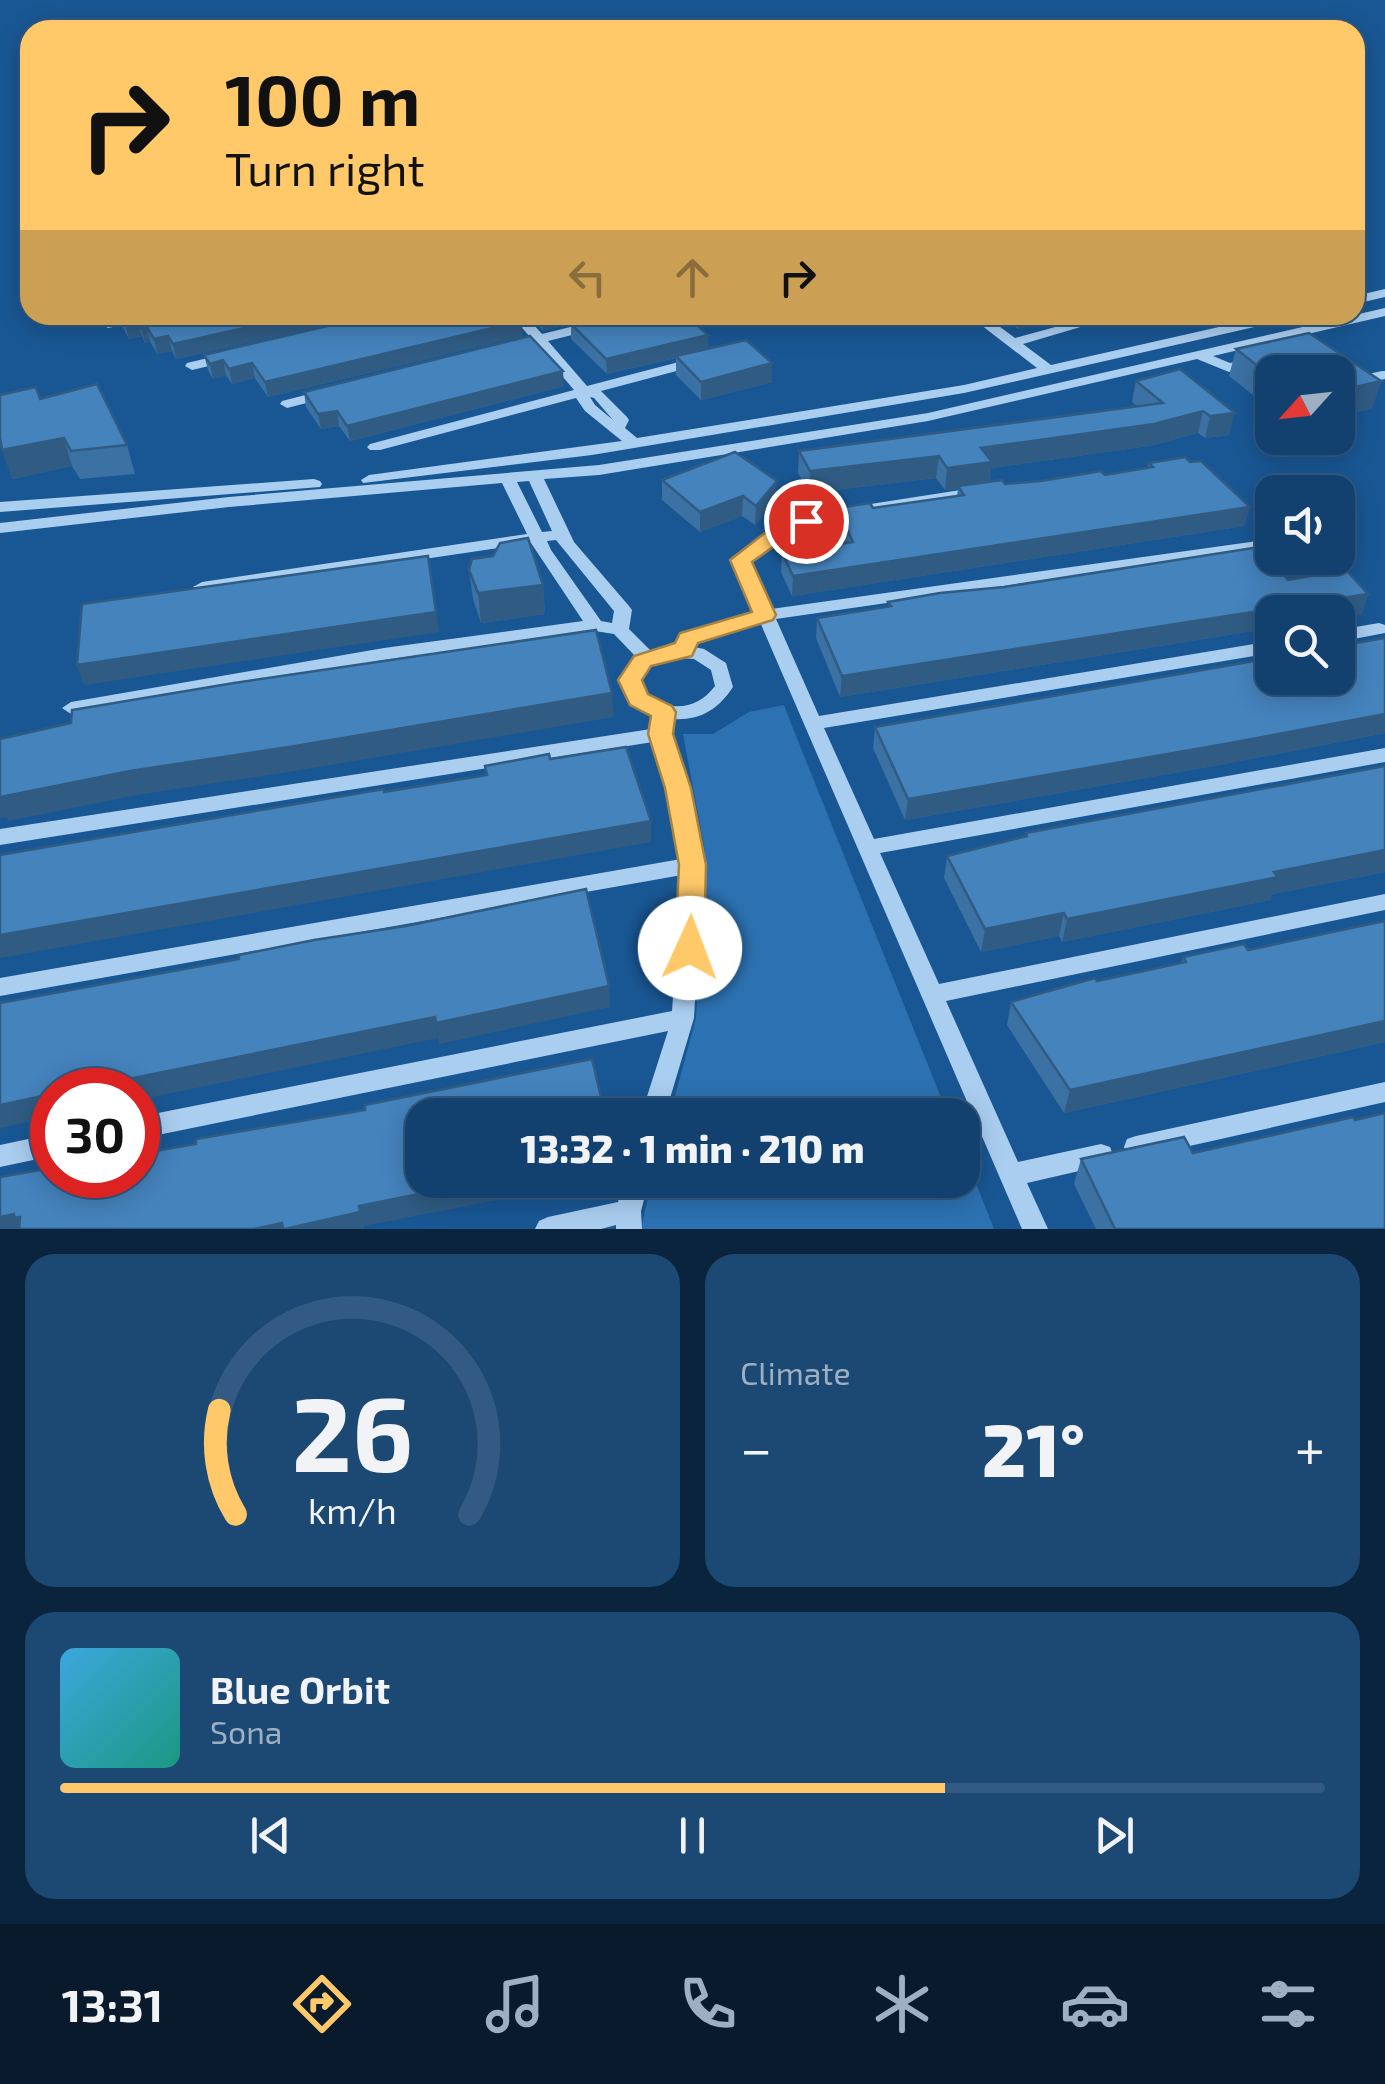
<!DOCTYPE html>
<html lang="en">
<head>
<meta charset="utf-8">
<style>
	body { margin:0; font-family:"Exo 2",sans-serif; background:#1c4874; color:#f1f3f6; height:100vh; display:flex; flex-direction:column; font-size:38px; white-space:nowrap }
	* { box-sizing:border-box; margin:0 }
	p { font-size:32px; color:#9dafc3 }
	.icon { flex:none; width:55px; height:55px; fill:none; stroke:currentColor; stroke-width:2; stroke-linecap:round; stroke-linejoin:round }
	.map { position:relative; height:1229px; overflow:hidden }
	.drawer { display:flex; flex-direction:column; gap:25px; padding:25px; background:#0a243d; flex:1 }
	.drawer>* { flex:none }
	.top-card { position:absolute; left:20px; top:20px; width:1345px; height:305px; border-radius:30px; box-shadow:0 5px 25px #0003,0 0 0 2px #325a82; background:#ffc969; color:#111; overflow:hidden }
	.needle { width:65px; rotate:243deg }
	.buttons { position:absolute; left:1255px; top:355px; display:grid; gap:20px }
	.buttons a { display:grid; place-items:center; width:100px; height:100px; border-radius:20px; background:#13416f; box-shadow:0 5px 25px #0003,0 0 0 2px #325a82; font-size:50px }
	.speed { position:absolute; left:30px; top:1068px; display:flex; gap:20px; font-size:50px; font-weight:700; text-align:center }
	.speed>* { display:grid; place-content:center; width:130px; height:130px; border-radius:50%; background:#13416f; box-shadow:0 5px 25px #0003,0 0 0 2px #325a82; line-height:1 }
	.speed .limit { border:15px solid #d22; background:#fff; color:#111 }
	.pin { position:absolute; display:grid; place-items:center; width:85px; height:85px; color:#fff; margin:-42px; border:5px solid #fff; border-radius:50%; box-shadow:0 2px 10px #0007 }
	.me { position:absolute; width:110px; margin:-55px; rotate:2deg; stroke-linejoin:round; filter:drop-shadow(0 0 8px #0008) }
	.turn { display:flex; align-items:center; gap:35px; height:210px; padding:0 40px; font-size:45px }
	.turn .icon { width:130px; height:130px; stroke-width:2.5 }
	.turn b { display:block; font-size:70px; line-height:85px }
	.lanes { display:flex; align-items:center; height:95px; padding:0 40px; background:#0003; justify-content:center; gap:50px; direction:ltr }
	.lanes .off { opacity:.35 }
	.big { font-size:75px; font-weight:800; line-height:1.1 }
	.drawer .card { flex:1; display:flex; flex-direction:column; justify-content:center; gap:15px; min-width:0; padding:0 35px; border-radius:30px; background:#1c4874 }
	.drawer .dial { align-items:center; gap:0 }
	.dial svg { height:260px; overflow:visible; fill:none; stroke:#325a82; stroke-width:7; stroke-linecap:round; text-anchor:middle }
	.dial text { fill:#f1f3f6; stroke:none }
	.song { display:flex; align-items:center; gap:30px }
	.cover { width:120px; height:120px; border-radius:15px; background:linear-gradient(135deg,hsl(200 70% 55%),hsl(170 70% 35%)) }
	.played { height:10px; border-radius:5px; background:linear-gradient(90deg,#ffc969 70%,#325a82 70%) }
	.keys { display:flex; justify-content:space-around; direction:ltr }
	.heat { display:flex; justify-content:space-between; align-items:center; font-size:55px; direction:ltr }
	.drawer .tiles { flex:1; display:grid; gap:25px; grid-template-columns:1fr 1fr }
	.card:last-child { grid-column:span 2 }
	.trip { position:absolute; left:405px; top:1098px; width:575px; height:100px; border-radius:30px; background:#13416f; box-shadow:0 5px 25px #0003,0 0 0 2px #325a82; font-weight:800; line-height:100px; text-align:center }
	.dock { display:flex; height:160px; justify-content:space-around; align-items:center; background:#081a2c; color:#9dafc3 }
	.dock .icon { width:70px; height:70px }
	.dock .selected { color:#ffc969 }
	.dock b { font-size:45px; color:#f1f3f6 }
	.map>svg:first-child { display:block }
	.green { fill:#2c72b2 }
	.lines { fill:none; stroke-linecap:round; stroke-linejoin:round }
	.minor { fill:#aacef0; fill-rule:evenodd }
	.wall { fill:#3b71a3 }
	.shaded-wall { fill:#305c84 }
	.building { fill:#4583bd; stroke:#305c84; stroke-width:2.5 }
	.route { fill:#ffc969; stroke:#a68344; stroke-width:2.5 }
</style>
</head>
<body>
<div class="map">
<svg width="1385" height="1229" viewBox="0 0 1385 1229">
	<rect width="100%" height="100%" fill="#195794"/>
	<g class="green">
		<polygon points="784,705 790,721 948,1115 670,1115 696,1018 705,851 683,734 713,734 749,712"/>
		<polygon points="963,1150 994,1229 641,1229 652,1180 962,1180"/>
	</g>
	<g class="lines">
		<g class="minor">
			<polygon points="1385,289 1385,297 1355,304 1355,296"/>
			<path d="M1385,308V316L1213,356L1230,363L1255,357L1262,361L1229,372L1197,359L928,421L599,475L544,479L574,542L629,606L632,610L629,629L651,651L676,646L682,634L755,612L733,560L781,524L819,512L980,487L988,492L980,497L827,519L793,530L750,561L771,609L1272,539V547L1267,548L776,619L819,716L1272,641V653L824,728L874,839L1385,748V762L880,853L939,984L1385,894V910L946,1001L1018,1162L1101,1144L1110,1147L1113,1155L1110,1163L1101,1166L1027,1183L1048,1229H1022L760,622L696,642L694,647L704,649L726,663L733,687C718,710 699,721 672,719L670,734L688,789L703,865L694,1018L665,1115H641L668,1031L138,1139V1117L672,1011L682,875L0,996V978L681,859L668,789L653,742L0,845V829L651,729L653,714L635,705L623,690L625,670L637,658L614,634L595,631L384,660L71,714L62,708L71,702L384,648L583,621L531,543L202,592L193,587L202,582L527,534L502,483L229,507L0,533V523L229,497L599,465L928,413ZM529,481L552,531L542,532L517,482ZM556,540L614,611L612,623L601,621L551,550L547,541ZM669,657L694,659L711,670L715,686C695,713 663,712 641,689L643,672L654,662Z"/>
			<polygon points="130,315 155,315 153,318 108,328 101,324"/>
			<path d="M511,315H525L542,334L619,315H642L640,318L548,341L587,386L698,357L703,358V364L601,391L627,417L629,420L625,428L637,438L964,385L1037,368L968,315H984L1015,338L1099,315H1121L1023,344L1051,365L1272,315H1297L1290,319L964,393L592,455L363,483L361,480L369,475L622,441L585,411L576,398L380,450H370L367,447L370,444L574,390L535,344L510,348V342L530,337ZM590,397L594,398L613,420L595,405Z"/>
			<polygon points="225,354 230,355 230,361 192,370 185,366 187,363"/>
			<polygon points="1338,370 1359,376 1382,371 1385,371 1385,379 1359,384 1338,378 1338,372 1332,372"/>
			<polygon points="325,390 330,391 330,397 287,408 280,404 282,401"/>
			<polygon points="314,479 320,481 322,484 320,487 0,512 0,502"/>
			<polygon points="1379,623 1385,625 1385,633 1338,642 1338,630"/>
			<polygon points="1385,1082 1385,1102 1136,1158 1127,1155 1124,1147 1127,1139 1136,1136"/>
			<polygon points="52,1134 52,1156 0,1167 0,1145"/>
			<polygon points="623,1180 649,1180 641,1211 642,1229 616,1229 616,1225 601,1229 535,1229 539,1221 548,1217 618,1202"/>
		</g>
	</g>
	<g class="wall">
		<polygon points="120,315 370,315 176,359 172,351 157,354 150,341 145,343 142,336 129,339 123,328"/>
		<polygon points="530,315 604,315 543,331"/>
		<polygon points="998,315 1071,315 1018,329"/>
		<polygon points="571,324 708,349 772,363 772,382 701,400 676,375 676,358 607,374 571,339"/>
		<polygon points="1309,333 1381,381 1372,408 1338,417 1338,372 1272,372 1272,410 1229,376 1236,349"/>
		<polygon points="523,336 268,397 255,378 232,384 226,375 213,379 208,370 204,355"/>
		<polygon points="1180,369 1229,435 1205,438 1198,433 1149,446 991,468 989,482 1005,484 1105,475 1147,468 1149,463 1190,462 1250,507 1244,526 792,596 781,572 782,552 843,544 836,527 837,508 873,508 957,496 958,489 945,490 936,478 809,493 798,473 799,451 1137,406 1132,402 1136,381"/>
		<polygon points="564,386 350,441 339,426 321,429 306,407 304,392"/>
		<polygon points="40,399 127,445 135,474 80,479 72,466 12,479"/>
		<polygon points="662,480 776,500 755,525 742,516 700,532 662,500"/>
		<polygon points="469,570 543,585 545,614 481,623 473,599"/>
		<polygon points="1288,580 1368,594 1361,615 1272,612 1272,628 840,697 816,638 817,618 888,607 888,602"/>
		<polygon points="1385,638 1385,733 1219,765 905,820 873,748 875,727"/>
		<polygon points="1385,766 1385,872 1272,894 1270,900 1062,942 1059,936 981,952 944,878 947,856 1025,836 1026,833"/>
		<polygon points="1385,921 1385,1042 1064,1113 1007,1025 1011,1002 1097,981 1181,963 1183,957 1248,950"/>
		<polygon points="1355,1120 1385,1229 1096,1229 1074,1184 1081,1159 1193,1153"/>
	</g>
	<g class="shaded-wall">
		<polygon points="90,315 115,315 91,321"/>
		<polygon points="302,315 370,315 176,359 173,344"/>
		<polygon points="546,315 604,315 543,331 542,316"/>
		<polygon points="1020,315 1071,315 1018,329"/>
		<polygon points="522,321 523,336 268,397 265,382"/>
		<polygon points="138,322 142,336 129,339 125,324"/>
		<polygon points="147,327 150,341 145,343 141,328"/>
		<polygon points="708,335 708,350 607,374 606,359"/>
		<polygon points="168,336 172,351 157,354 154,339"/>
		<polygon points="223,360 226,375 213,379 210,364"/>
		<polygon points="252,363 255,378 232,384 229,369"/>
		<polygon points="772,363 772,382 701,400 701,382"/>
		<polygon points="563,371 564,386 350,441 347,426"/>
		<polygon points="1381,381 1372,408 1338,417 1338,391"/>
		<polygon points="337,411 339,426 321,429 318,414"/>
		<polygon points="1203,411 1198,433 1149,446 991,468 988,484 958,486 958,489 945,490 947,468 981,448"/>
		<polygon points="1235,413 1229,435 1205,438 1210,416"/>
		<polygon points="64,438 72,466 12,479 2,450"/>
		<polygon points="939,456 936,478 809,493 810,471"/>
		<polygon points="777,481 776,500 755,525 756,506"/>
		<polygon points="743,496 742,516 700,532 700,512"/>
		<polygon points="1250,507 1244,526 792,596 793,576"/>
		<polygon points="543,585 545,614 481,623 478,593"/>
		<polygon points="1368,594 1361,615 1338,618 1338,612 1272,612 1272,628 840,697 842,676"/>
		<polygon points="436,612 439,632 84,685 77,665"/>
		<polygon points="612,693 614,717 301,770 137,795 8,821 7,817 0,818 0,794 130,771"/>
		<polygon points="1385,714 1385,733 1219,765 905,820 908,799"/>
		<polygon points="651,821 651,842 0,958 0,935"/>
		<polygon points="1385,850 1385,872 1272,894 1270,900 1062,942 1067,919 1274,872"/>
		<polygon points="1064,913 1059,936 981,952 985,929"/>
		<polygon points="609,986 610,1007 439,1044 436,1023"/>
		<polygon points="435,1017 438,1038 138,1100 138,1090 74,1090"/>
		<polygon points="1385,1021 1385,1042 1064,1113 1070,1090"/>
		<polygon points="52,1094 52,1117 0,1128 0,1105"/>
		<polygon points="601,1097 602,1115 524,1115 524,1112"/>
		<polygon points="489,1180 537,1180 538,1192 364,1226 364,1229 285,1229 359,1206"/>
		<polygon points="14,1214 20,1217 27,1229 0,1229 0,1217"/>
		<polygon points="282,1223 284,1229 254,1229"/>
	</g>
	<g class="building">
		<polygon points="120,315 302,315 173,344 168,336 154,339 147,327 141,328 138,322 125,324"/>
		<polygon points="374,315 517,315 522,321 265,382 252,363 229,369 223,360 210,364 204,355"/>
		<polygon points="608,315 686,315 708,335 606,359 571,324"/>
		<polygon points="1309,333 1381,381 1338,391 1338,372 1272,372 1272,377 1236,349"/>
		<polygon points="530,336 563,371 347,426 337,411 318,414 304,392"/>
		<polygon points="746,340 772,363 701,382 676,356"/>
		<polygon points="1180,369 1235,413 1210,416 1203,411 1154,424 981,448 992,462 947,468 939,456 810,471 799,451 1163,403 1136,381"/>
		<polygon points="97,384 127,445 71,451 64,438 2,450 0,437 0,395 36,387 40,399"/>
		<polygon points="735,452 777,481 756,506 743,496 700,512 662,480"/>
		<polygon points="1185,457 1190,462 1201,461 1250,507 793,576 782,552 853,542 837,508 870,503 873,508 964,495 958,486 1002,480 1005,484 1041,481 1101,471 1105,475 1153,467 1149,463"/>
		<polygon points="528,538 543,585 478,593 469,570 472,559 493,556 500,543"/>
		<polygon points="1259,547 1288,580 1346,570 1368,594 842,676 817,618 891,606 888,602 940,593 1004,587"/>
		<polygon points="428,556 436,612 77,665 82,604"/>
		<polygon points="596,630 612,693 295,746 130,771 0,797 0,739 71,723 72,710 234,683"/>
		<polygon points="1385,638 1385,714 1225,744 908,799 875,727 1272,658 1272,678 1338,678 1338,646"/>
		<polygon points="626,747 651,821 0,935 0,855 384,789 384,792 487,775 485,766 549,754 550,759"/>
		<polygon points="1385,766 1385,850 1274,872 1278,877 1067,919 1064,913 985,929 947,856 1027,836 1026,833"/>
		<polygon points="586,889 609,986 436,1023 435,1017 74,1090 52,1090 52,1094 0,1105 0,1003 239,959 239,955 314,940 406,926"/>
		<polygon points="1385,921 1385,1021 1070,1090 1011,1002 1095,978 1097,981 1186,962 1183,957 1244,944 1248,950"/>
		<polygon points="592,1059 601,1097 524,1112 525,1115 422,1115 422,1180 489,1180 359,1206 360,1212 285,1229 283,1229 282,1223 254,1229 19,1229 20,1217 14,1218 14,1214 0,1217 0,1177 52,1168 52,1175 138,1175 138,1154 196,1144 196,1139 365,1110 365,1105"/>
		<polygon points="1385,1113 1385,1229 1115,1229 1081,1159 1184,1137 1193,1153 1353,1117 1355,1120"/>
	</g>
	<polygon class="route" points="806,515 816,521 794,532 752,562 776,615 773,620 698,643 692,656 651,666 642,680 648,694 672,706 676,712 673,734 691,788 706,865 704,948 700,956 690,959 679,956 675,948 679,865 665,788 648,734 651,716 630,705 618,680 634,656 675,643 680,633 752,612 730,560 779,522"/>
</svg>
<div class="buttons">
<a><svg class="needle" viewBox="-14 -14 28 28"><path d="M0-13l5 13h-10z" fill="#e53935"/><path d="M0 13l5-13h-10z" fill="#9dafc3"/></svg></a>
<a><svg class="icon" aria-label="sound" viewBox="0 0 24 24"><path d="M4 9h4l5-4v14l-5-4H4zM17 9q2 3 0 6"/></svg></a>
<a><svg class="icon" aria-label="search" viewBox="0 0 24 24"><circle cx="10" cy="10" r="6"/><path d="M15 15l6 6"/></svg></a>
</div>
<div class="speed"><div class="limit">30</div></div>
<div class="pin" style="left:806px;top:521px;background:#d93025"><svg class="icon" aria-label="arrive" viewBox="0 0 24 24"><path d="M6 21V4h12l-3 4 3 4H6"/></svg></div>
<svg class="me" style="left:690px;top:948px" viewBox="-20 -20 40 40"><circle r="19" fill="#fff"/><path d="M0-13L10 11 0 6-10 11z" fill="#ffc969"/></svg>
<div class="trip">13:32 · 1 min · 210 m</div>
<div class="top-card">
<div class="turn"><svg class="icon" aria-label="right" viewBox="0 0 24 24"><path d="M7 20v-9h11M14 6l5 5-5 5"/></svg><div><b>100 m</b>Turn right</div></div>
<div class="lanes"><svg class="icon off" aria-label="left" viewBox="0 0 24 24"><path d="M17 20v-9H6M10 6l-5 5 5 5"/></svg><svg class="icon off" aria-label="ahead" viewBox="0 0 24 24"><path d="M12 20V5M6 11l6-6 6 6"/></svg><svg class="icon" aria-label="right" viewBox="0 0 24 24"><path d="M7 20v-9h11M14 6l5 5-5 5"/></svg></div>
</div>
</div>
<section class="drawer">
<div class="tiles">
<div class="card dial"><svg viewBox="0 0 100 80">
<path d="M14 69A42 42 0 1 1 86 69"/>
<path d="M14 69A42 42 0 0 1 9 37" stroke="#ffc969"/>
<text x="50" y="56" font-size="32" font-weight="700">26</text>
<text x="50" y="72" font-size="11">km/h</text>
</svg></div>
<div class="card"><p>Climate</p>
<div class="heat"><a>−</a><b class="big">21°</b><a>+</a></div>
</div>
<div class="card">
<div class="song"><i class="cover"></i><div><b>Blue Orbit</b><p>Sona</p></div></div>
<div class="played"></div>
<div class="keys"><svg class="icon" aria-label="previous" viewBox="0 0 24 24"><path d="M18 5L8 12l10 7zM5 5v14"/></svg><svg class="icon" aria-label="pause" viewBox="0 0 24 24"><path d="M8 5v14M16 5v14"/></svg><svg class="icon" aria-label="next" viewBox="0 0 24 24"><path d="M6 5l10 7-10 7zM19 5v14"/></svg></div>
</div>
</div>
</section>
<nav class="dock">
<b>13:31</b>
<svg class="icon selected" aria-label="directions" viewBox="0 0 24 24"><path d="M12 3l9 9-9 9-9-9zM9 14v-3h6M13 9l2 2-2 2"/></svg>
<svg class="icon" aria-label="music" viewBox="0 0 24 24"><path d="M9 18V5l10-2v13"/><circle cx="6" cy="18" r="3"/><circle cx="16" cy="16" r="3"/></svg>
<svg class="icon" aria-label="phone" viewBox="0 0 24 24"><path d="M5 4h4l2 5-3 2q2 4 5 5l2-3 5 2v4C11 20 4 13 5 4z"/></svg>
<svg class="icon" aria-label="climate" viewBox="0 0 24 24"><path d="M12 3v18M4 7l16 10M4 17L20 7"/></svg>
<svg class="icon" aria-label="car" viewBox="0 0 24 24"><path d="M5 17H2v-5l4-1 3-4h7l3 4 3 1v5h-3M9 17h6M6 11h13"/><circle cx="7" cy="17" r="2"/><circle cx="17" cy="17" r="2"/></svg>
<svg class="icon" aria-label="filters" viewBox="0 0 24 24"><path d="M4 7h16M4 17h16"/><circle cx="9" cy="7" r="2"/><circle cx="15" cy="17" r="2"/></svg>
</nav>
</body>
</html>
